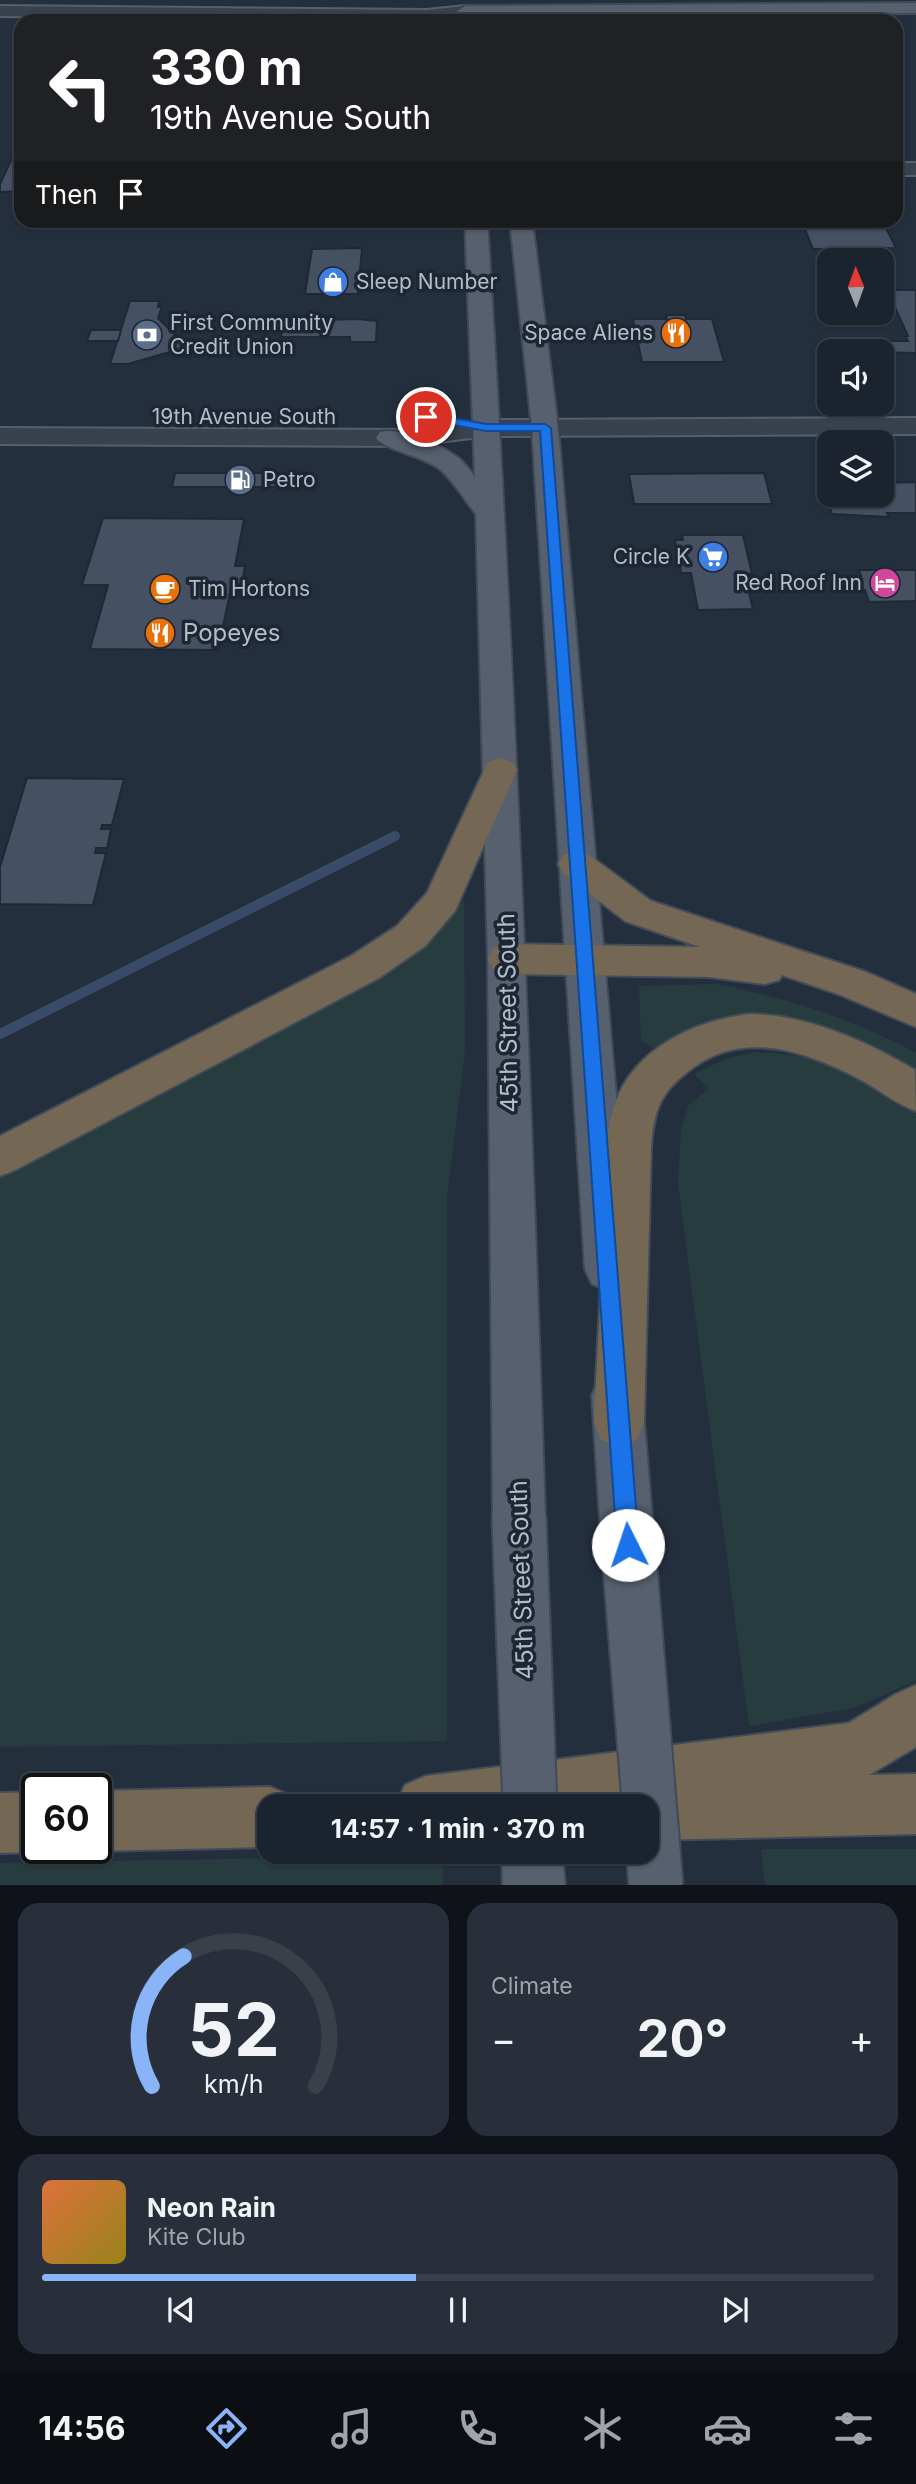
<!DOCTYPE html>
<html lang="en">
<head>
<meta charset="utf-8">
<style>
	body { margin:0; font-family:Inter,sans-serif; background:#282f3a; color:#f1f3f6; height:100vh; display:flex; flex-direction:column; font-size:26px; white-space:nowrap }
	* { box-sizing:border-box; margin:0 }
	p { font-size:23px; color:#a0a4aa }
	.icon { flex:none; width:38px; height:38px; fill:none; stroke:currentColor; stroke-width:2; stroke-linecap:round; stroke-linejoin:round }
	.map { position:relative; height:1885px; overflow:hidden }
	.sheet { display:flex; flex-direction:column; gap:18px; padding:18px; background:#0f1319; flex:1 }
	.sheet>* { flex:none }
	.guide { position:absolute; left:14px; top:14px; width:889px; height:214px; border-radius:21px; box-shadow:0 2px 5px #0004,0 0 0 2px #39404a; background:#202124; color:#fff; overflow:hidden }
	.needle { width:46px; rotate:359deg }
	.buttons { position:absolute; left:817px; top:248px; display:grid; gap:14px }
	.buttons a { display:grid; place-items:center; width:77px; height:77px; border-radius:14px; background:#1b232e; box-shadow:0 2px 5px #0004,0 0 0 2px #39404a; font-size:35px }
	.speed { position:absolute; left:21px; top:1773px; display:flex; gap:14px; font-size:35px; font-weight:700; text-align:center }
	.speed>* { display:grid; place-content:center; width:91px; height:91px; border-radius:50%; background:#1b232e; box-shadow:0 2px 5px #0004,0 0 0 2px #39404a; line-height:1 }
	.speed .limit { border:4px solid #111; border-radius:10px; background:#fff; color:#111 }
	.pin { position:absolute; display:grid; place-items:center; width:60px; height:60px; color:#fff; margin:-30px; border:4px solid #fff; border-radius:50%; box-shadow:0 2px 7px #0007 }
	.me { position:absolute; width:77px; margin:-38px; rotate:356deg; stroke-linejoin:round; filter:drop-shadow(0 0 5px #0008) }
	.turn { display:flex; align-items:center; gap:24px; height:147px; padding:0 21px; font-size:32px }
	.turn .icon { width:91px; height:91px; stroke-width:2.5 }
	.turn b { display:block; font-size:49px; line-height:60px }
	.then { display:flex; align-items:center; height:66px; padding:0 21px; background:#0003; gap:14px; font-size:26px }
	.big { font-size:52px; font-weight:700; line-height:1.1 }
	.sheet .widget { flex:1; display:flex; flex-direction:column; justify-content:center; gap:10px; min-width:0; padding:0 24px; border-radius:21px; background:#282f3a }
	.sheet .dial { align-items:center; gap:0 }
	.dial svg { height:182px; overflow:visible; fill:none; stroke:#39404a; stroke-width:7; stroke-linecap:round; text-anchor:middle }
	.dial text { fill:#f1f3f6; stroke:none }
	.song { display:flex; align-items:center; gap:21px }
	.cover { width:84px; height:84px; border-radius:10px; background:linear-gradient(135deg,hsl(20 70% 55%),hsl(50 70% 35%)) }
	.played { height:7px; border-radius:4px; background:linear-gradient(90deg,#8ab4f8 45%,#39404a 45%) }
	.keys { display:flex; justify-content:space-around; direction:ltr }
	.heat { display:flex; justify-content:space-between; align-items:center; font-size:38px; direction:ltr }
	.sheet .tiles { flex:1; display:grid; gap:18px; grid-template-columns:1fr 1fr }
	.widget:last-child { grid-column:span 2 }
	.trip { position:absolute; left:257px; top:1794px; width:402px; height:70px; border-radius:21px; background:#1b232e; box-shadow:0 2px 5px #0004,0 0 0 2px #39404a; font-weight:700; line-height:70px; text-align:center }
	.dock { display:flex; height:112px; justify-content:space-around; align-items:center; background:#0b0e12; color:#a0a4aa }
	.dock .icon { width:49px; height:49px }
	.dock .on { color:#8ab4f8 }
	.dock b { font-size:32px; color:#f1f3f6 }
	.map>svg:first-child { display:block }
	.green { fill:#263c3f }
	.lines { fill:none; stroke-linecap:round; stroke-linejoin:round }
	.stream { stroke:#394c67; stroke-width:10 }
	.building { fill:#455162; stroke:#1f2835; stroke-width:2 }
	.minor-casing { stroke:#565f6c; stroke-width:4 }
	.major-casing { stroke:#414a57; stroke-width:4 }
	.highway-casing { stroke:#434c59; stroke-width:4 }
	.minor { fill:#38414e; fill-rule:evenodd }
	.major { fill:#56606e; fill-rule:evenodd }
	.highway { fill:#746855; fill-rule:evenodd }
	.major-bridge-casing { stroke:#414a57; stroke-width:57; stroke-linecap:butt }
	.major-bridge { stroke:#56606e; stroke-width:53 }
	.route { fill:#1a73e8; stroke:#114b97; stroke-width:2 }
	.labels { text-anchor:middle; stroke-width:7; stroke-linejoin:round; paint-order:stroke }
	.far-poi-label { font-size:21px; fill:#b4bcc9; stroke:#1d2633; text-anchor:start }
	.far-street-label { font-size:21px; fill:#b4bcc9; stroke:#1d2633 }
	.poi-label { font-size:24px; fill:#b4bcc9; stroke:#1d2633; text-anchor:start }
	.street-label { font-size:24px; fill:#b4bcc9; stroke:#1d2633 }
</style>
</head>
<body>
<div class="map">
<svg width="916" height="1886" viewBox="0 0 916 1886">
	<rect width="100%" height="100%" fill="#242f3e"/>
	<g class="green">
		<path d="M464,898L465,1050L447,1198V1741L0,1747V1175L389,973C419,952 445,931 464,898Z"/>
		<path d="M717,984C789,999 852,1018 916,1053V1071C859,1038 799,1009 732,1019C721,1020 709,1020 699,1025C684,1031 671,1040 658,1050L641,1041L639,986Z"/>
		<path d="M754,1052C815,1052 867,1074 916,1111V1681L854,1708L749,1726L678,1184L681,1129L688,1106L709,1088L694,1074L725,1059Z"/>
		<polygon points="761,1849 916,1849 916,1885 765,1885"/>
		<polygon points="443,1855 443,1885 0,1885 0,1863"/>
	</g>
	<g class="lines">
		<polyline class="stream" points="0,1034 395,836"/>
	</g>
	<g class="building">
		<polygon points="16,150 21,150 21,191 0,192 0,184"/>
		<polygon points="616,220 647,220 649,229 618,229"/>
		<polygon points="801,220 882,220 896,248 813,249"/>
		<polygon points="362,248 358,294 305,294 312,249"/>
		<polygon points="891,290 916,290 916,358 914,353 874,352 869,341 908,341 905,336 908,336 889,294 893,294"/>
		<polygon points="130,301 159,301 158,307 162,306 158,318 187,347 128,364 110,364"/>
		<polygon points="666,315 685,315 686,319 712,319 724,362 642,362 633,319 667,319"/>
		<polygon points="358,319 377,321 376,342 350,342 350,337 281,337 283,321"/>
		<polygon points="91,330 121,330 118,341 87,341"/>
		<polygon points="175,473 307,473 305,487 172,487"/>
		<polygon points="764,473 772,504 634,504 629,474"/>
		<polygon points="916,482 916,513 887,513 889,517 832,514 821,483 830,483 830,495 882,495 882,483"/>
		<polygon points="103,518 244,519 235,566 245,566 241,588 231,588 218,650 90,649 108,585 82,585"/>
		<polygon points="682,535 743,535 752,574 744,573 753,609 698,610 691,573 681,573 675,540 683,540"/>
		<polygon points="859,570 916,570 916,601 869,602 865,590 856,590 852,576 861,576"/>
		<polygon points="27,778 124,779 112,825 102,825 101,829 111,829 107,848 96,848 95,853 106,853 93,905 0,904 0,867"/>
	</g>
	<g class="lines">
		<g class="minor-casing">
			<g id="minor">
				<polygon points="0,6 427,10 465,6 473,11 465,16 427,20 0,16"/>
				<rect x="896" y="163" width="20" height="12"/>
				<polygon points="916,418 916,434 486,436 409,446 0,444 0,428 409,430 486,420"/>
			</g>
		</g>
		<g class="major-casing">
			<g id="major">
				<polygon points="916,3 916,13 465,16 457,11 465,6"/>
				<path d="M465,220H487C514,653 531,1085 545,1518L537,1536L519,1544L501,1536L493,1518L488,959L476,514C465,500 454,482 441,470C425,456 384,450 376,438L380,432C403,427 438,444 457,457C464,462 470,471 475,477Z"/>
				<polygon points="510,220 532,220 558,428 631,1269 624,1284 608,1290 592,1284 585,1269 532,428"/>
				<polygon points="617,1371 634,1378 642,1395 652,1519 645,1538 626,1545 607,1538 600,1519 592,1395 600,1378"/>
				<polygon points="502,1852 562,1852 565,1886 503,1886"/>
			</g>
		</g>
		<g class="highway-casing">
			<g id="highway">
				<polygon points="500,758 512,762 517,770 455,911 425,946 379,978 15,1170 0,1176 0,1136 351,956 397,926 427,893 488,762"/>
				<polygon points="576,851 589,855 651,901 866,972 916,994 916,1027 838,994 782,975 779,980 765,984 709,977 507,974 493,970 488,959 493,948 507,944 700,947 625,921 563,873 558,864 563,855"/>
				<path d="M750,1014C808,1015 866,1041 915,1070L916,1111C897,1104 882,1092 865,1082C812,1054 748,1028 694,1067C660,1092 654,1108 651,1148L644,1422L637,1440L619,1447L601,1440L594,1422C597,1360 600,1298 604,1236C606,1193 601,1145 615,1104C634,1048 696,1020 750,1014Z"/>
				<polygon points="916,1685 916,1747 869,1775 916,1774 916,1834 648,1840 648,1806 396,1806 405,1785 426,1776 849,1723 896,1694"/>
				<polygon points="270,1787 291,1796 295,1806 270,1806 270,1847 96,1851 89,1848 96,1848 96,1791"/>
				<polygon points="37,1792 37,1848 46,1848 37,1852 0,1853 0,1793"/>
			</g>
		</g>
		<use href="#minor" class="minor"/>
		<use href="#major" class="major"/>
		<use href="#highway" class="highway"/>
		<g class="major-bridge-casing">
			<g id="major-bridge">
				<polyline points="519,1518 530,1806"/>
				<polyline points="626,1519 656,1886"/>
			</g>
		</g>
		<use href="#major-bridge" class="major-bridge"/>
	</g>
	<polygon class="route" points="426,413 486,424 545,424 551,428 639,1545 636,1553 628,1556 620,1553 617,1545 540,431 486,431 422,419 421,417"/>
	<defs>
		<g id="shop-disc" transform="scale(1.575)"><circle r="9.5" fill="#3f7fe0" stroke="#1d2633"/><path d="M-5-2.5h2.3a2.7 3.5 0 0 1 5.4 0H5L5.5 6h-11ZM-1.5-2.5h3a1.5 2.3 0 0 0-3 0Z" fill="#fff"/></g>
		<g id="restaurant-disc" transform="scale(1.575)"><circle r="9.5" fill="#e8710a" stroke="#1d2633"/><path d="M-5-6h1v4h1v-4h1v4h1v-4h1v5L-1.5 .5V6h-2V.5L-5-1ZM5-6V6H3V1.5H1.5Q1.5-4 5-6Z" fill="#fff"/></g>
		<g id="bank-disc" transform="scale(1.575)"><circle r="9.5" fill="#5c6f8a" stroke="#1d2633"/><path d="M-6-4H6V4H-6ZM0-2.3a2.3 2.3 0 1 0 0 4.6a2.3 2.3 0 1 0 0-4.6Z" fill="#fff"/></g>
		<g id="fuel-disc" transform="scale(1.575)"><circle r="9.5" fill="#5c6f8a" stroke="#1d2633"/><path d="M-5.5-6h7V0h2V4h1.3V-2.5L3-4.5l.8-.8L6-3V5H2.5V1h-1V6h-7ZM-4.2-4.7v3.2H.2V-4.7Z" fill="#fff"/></g>
		<g id="supermarket-disc" transform="scale(1.575)"><circle r="9.5" fill="#3f7fe0" stroke="#1d2633"/><path d="M-6-5.5h2.5l.6 2H6L4.5 2H-2.5L-4.4-4H-6ZM-1.5 3.2a1.3 1.3 0 1 0 .1 0ZM3 3.2a1.3 1.3 0 1 0 .1 0Z" fill="#fff"/></g>
		<g id="hotel-disc" transform="scale(1.575)"><circle r="9.5" fill="#d1479c" stroke="#1d2633"/><path d="M-6-4.5h1.5V1H6V5H4.5V3h-9V5H-6ZM-4 0a1.8 1.8 0 1 1 3.6 0ZM.5 0V-2.5h3Q6-2.5 6 0Z" fill="#fff"/></g>
		<g id="cafe-disc" transform="scale(1.575)"><circle r="9.5" fill="#e8710a" stroke="#1d2633"/><path d="M-5.5-4.5H6V0H3Q3 3.5 0 3.5H-2.5Q-5.5 3.5-5.5 0ZM3-3.2v2h1.7v-2ZM-6 4.5H4V6H-6Z" fill="#fff"/></g>
	</defs>
	<g fill-rule="evenodd">
		<use href="#shop-disc" x="333" y="282"/>
		<use href="#restaurant-disc" x="676" y="333"/>
		<use href="#bank-disc" x="147" y="335"/>
		<use href="#fuel-disc" x="240" y="480"/>
		<use href="#supermarket-disc" x="713" y="557"/>
		<use href="#hotel-disc" x="885" y="583"/>
		<use href="#cafe-disc" x="165" y="589"/>
		<use href="#restaurant-disc" x="160" y="633"/>
	</g>
	<g class="labels">
		<g class="far-poi-label">
			<text x="356" y="289">Sleep Number</text>
			<text x="170" y="330">First Community<tspan x="170" dy="24">Credit Union</tspan></text>
			<text x="653" y="340" text-anchor="end">Space Aliens</text>
			<text x="263" y="487">Petro</text>
			<text x="690" y="564" text-anchor="end">Circle K</text>
			<text x="862" y="590" text-anchor="end">Red Roof Inn</text>
			<text x="188" y="596">Tim Hortons</text>
		</g>
		<g class="far-street-label">
			<text x="244" y="424">19th Avenue South</text>
		</g>
		<g class="poi-label">
			<text x="183" y="641">Popeyes</text>
		</g>
		<g class="street-label">
			<text transform="translate(508 1013) rotate(-91)" y="8">45th Street South</text>
			<text transform="translate(522 1580) rotate(-92)" y="8">45th Street South</text>
		</g>
	</g>
</svg>
<div class="buttons">
<a><svg class="needle" viewBox="-14 -14 28 28"><path d="M0-13l5 13h-10z" fill="#e53935"/><path d="M0 13l5-13h-10z" fill="#a0a4aa"/></svg></a>
<a><svg class="icon" aria-label="sound" viewBox="0 0 24 24"><path d="M4 9h4l5-4v14l-5-4H4zM17 9q2 3 0 6"/></svg></a>
<a><svg class="icon" aria-label="layers" viewBox="0 0 24 24"><path d="M12 4l9 5-9 5-9-5zM3 14l9 5 9-5"/></svg></a>
</div>
<div class="speed"><div class="limit">60</div></div>
<div class="pin" style="left:426px;top:417px;background:#d93025"><svg class="icon" aria-label="arrive" viewBox="0 0 24 24"><path d="M6 21V4h12l-3 4 3 4H6"/></svg></div>
<svg class="me" style="left:628px;top:1545px" viewBox="-20 -20 40 40"><circle r="19" fill="#fff"/><path d="M0-13L10 11 0 6-10 11z" fill="#1a73e8"/></svg>
<div class="trip">14:57 · 1 min · 370 m</div>
<div class="guide">
<div class="turn"><svg class="icon" aria-label="left" viewBox="0 0 24 24"><path d="M17 20v-9H6M10 6l-5 5 5 5"/></svg><div><b>330 m</b>19th Avenue South</div></div>
<div class="then">Then<svg class="icon" aria-label="arrive" viewBox="0 0 24 24"><path d="M6 21V4h12l-3 4 3 4H6"/></svg></div>
</div>
</div>
<section class="sheet">
<div class="tiles">
<div class="widget dial"><svg viewBox="0 0 100 80">
<path d="M14 69A42 42 0 1 1 86 69"/>
<path d="M14 69A42 42 0 0 1 28 12" stroke="#8ab4f8"/>
<text x="50" y="56" font-size="32" font-weight="700">52</text>
<text x="50" y="72" font-size="11">km/h</text>
</svg></div>
<div class="widget"><p>Climate</p>
<div class="heat"><a>−</a><b class="big">20°</b><a>+</a></div>
</div>
<div class="widget">
<div class="song"><i class="cover"></i><div><b>Neon Rain</b><p>Kite Club</p></div></div>
<div class="played"></div>
<div class="keys"><svg class="icon" aria-label="previous" viewBox="0 0 24 24"><path d="M18 5L8 12l10 7zM5 5v14"/></svg><svg class="icon" aria-label="pause" viewBox="0 0 24 24"><path d="M8 5v14M16 5v14"/></svg><svg class="icon" aria-label="next" viewBox="0 0 24 24"><path d="M6 5l10 7-10 7zM19 5v14"/></svg></div>
</div>
</div>
</section>
<nav class="dock">
<b>14:56</b>
<svg class="icon on" aria-label="directions" viewBox="0 0 24 24"><path d="M12 3l9 9-9 9-9-9zM9 14v-3h6M13 9l2 2-2 2"/></svg>
<svg class="icon" aria-label="music" viewBox="0 0 24 24"><path d="M9 18V5l10-2v13"/><circle cx="6" cy="18" r="3"/><circle cx="16" cy="16" r="3"/></svg>
<svg class="icon" aria-label="phone" viewBox="0 0 24 24"><path d="M5 4h4l2 5-3 2q2 4 5 5l2-3 5 2v4C11 20 4 13 5 4z"/></svg>
<svg class="icon" aria-label="climate" viewBox="0 0 24 24"><path d="M12 3v18M4 7l16 10M4 17L20 7"/></svg>
<svg class="icon" aria-label="car" viewBox="0 0 24 24"><path d="M5 17H2v-5l4-1 3-4h7l3 4 3 1v5h-3M9 17h6M6 11h13"/><circle cx="7" cy="17" r="2"/><circle cx="17" cy="17" r="2"/></svg>
<svg class="icon" aria-label="filters" viewBox="0 0 24 24"><path d="M4 7h16M4 17h16"/><circle cx="9" cy="7" r="2"/><circle cx="15" cy="17" r="2"/></svg>
</nav>
</body>
</html>
